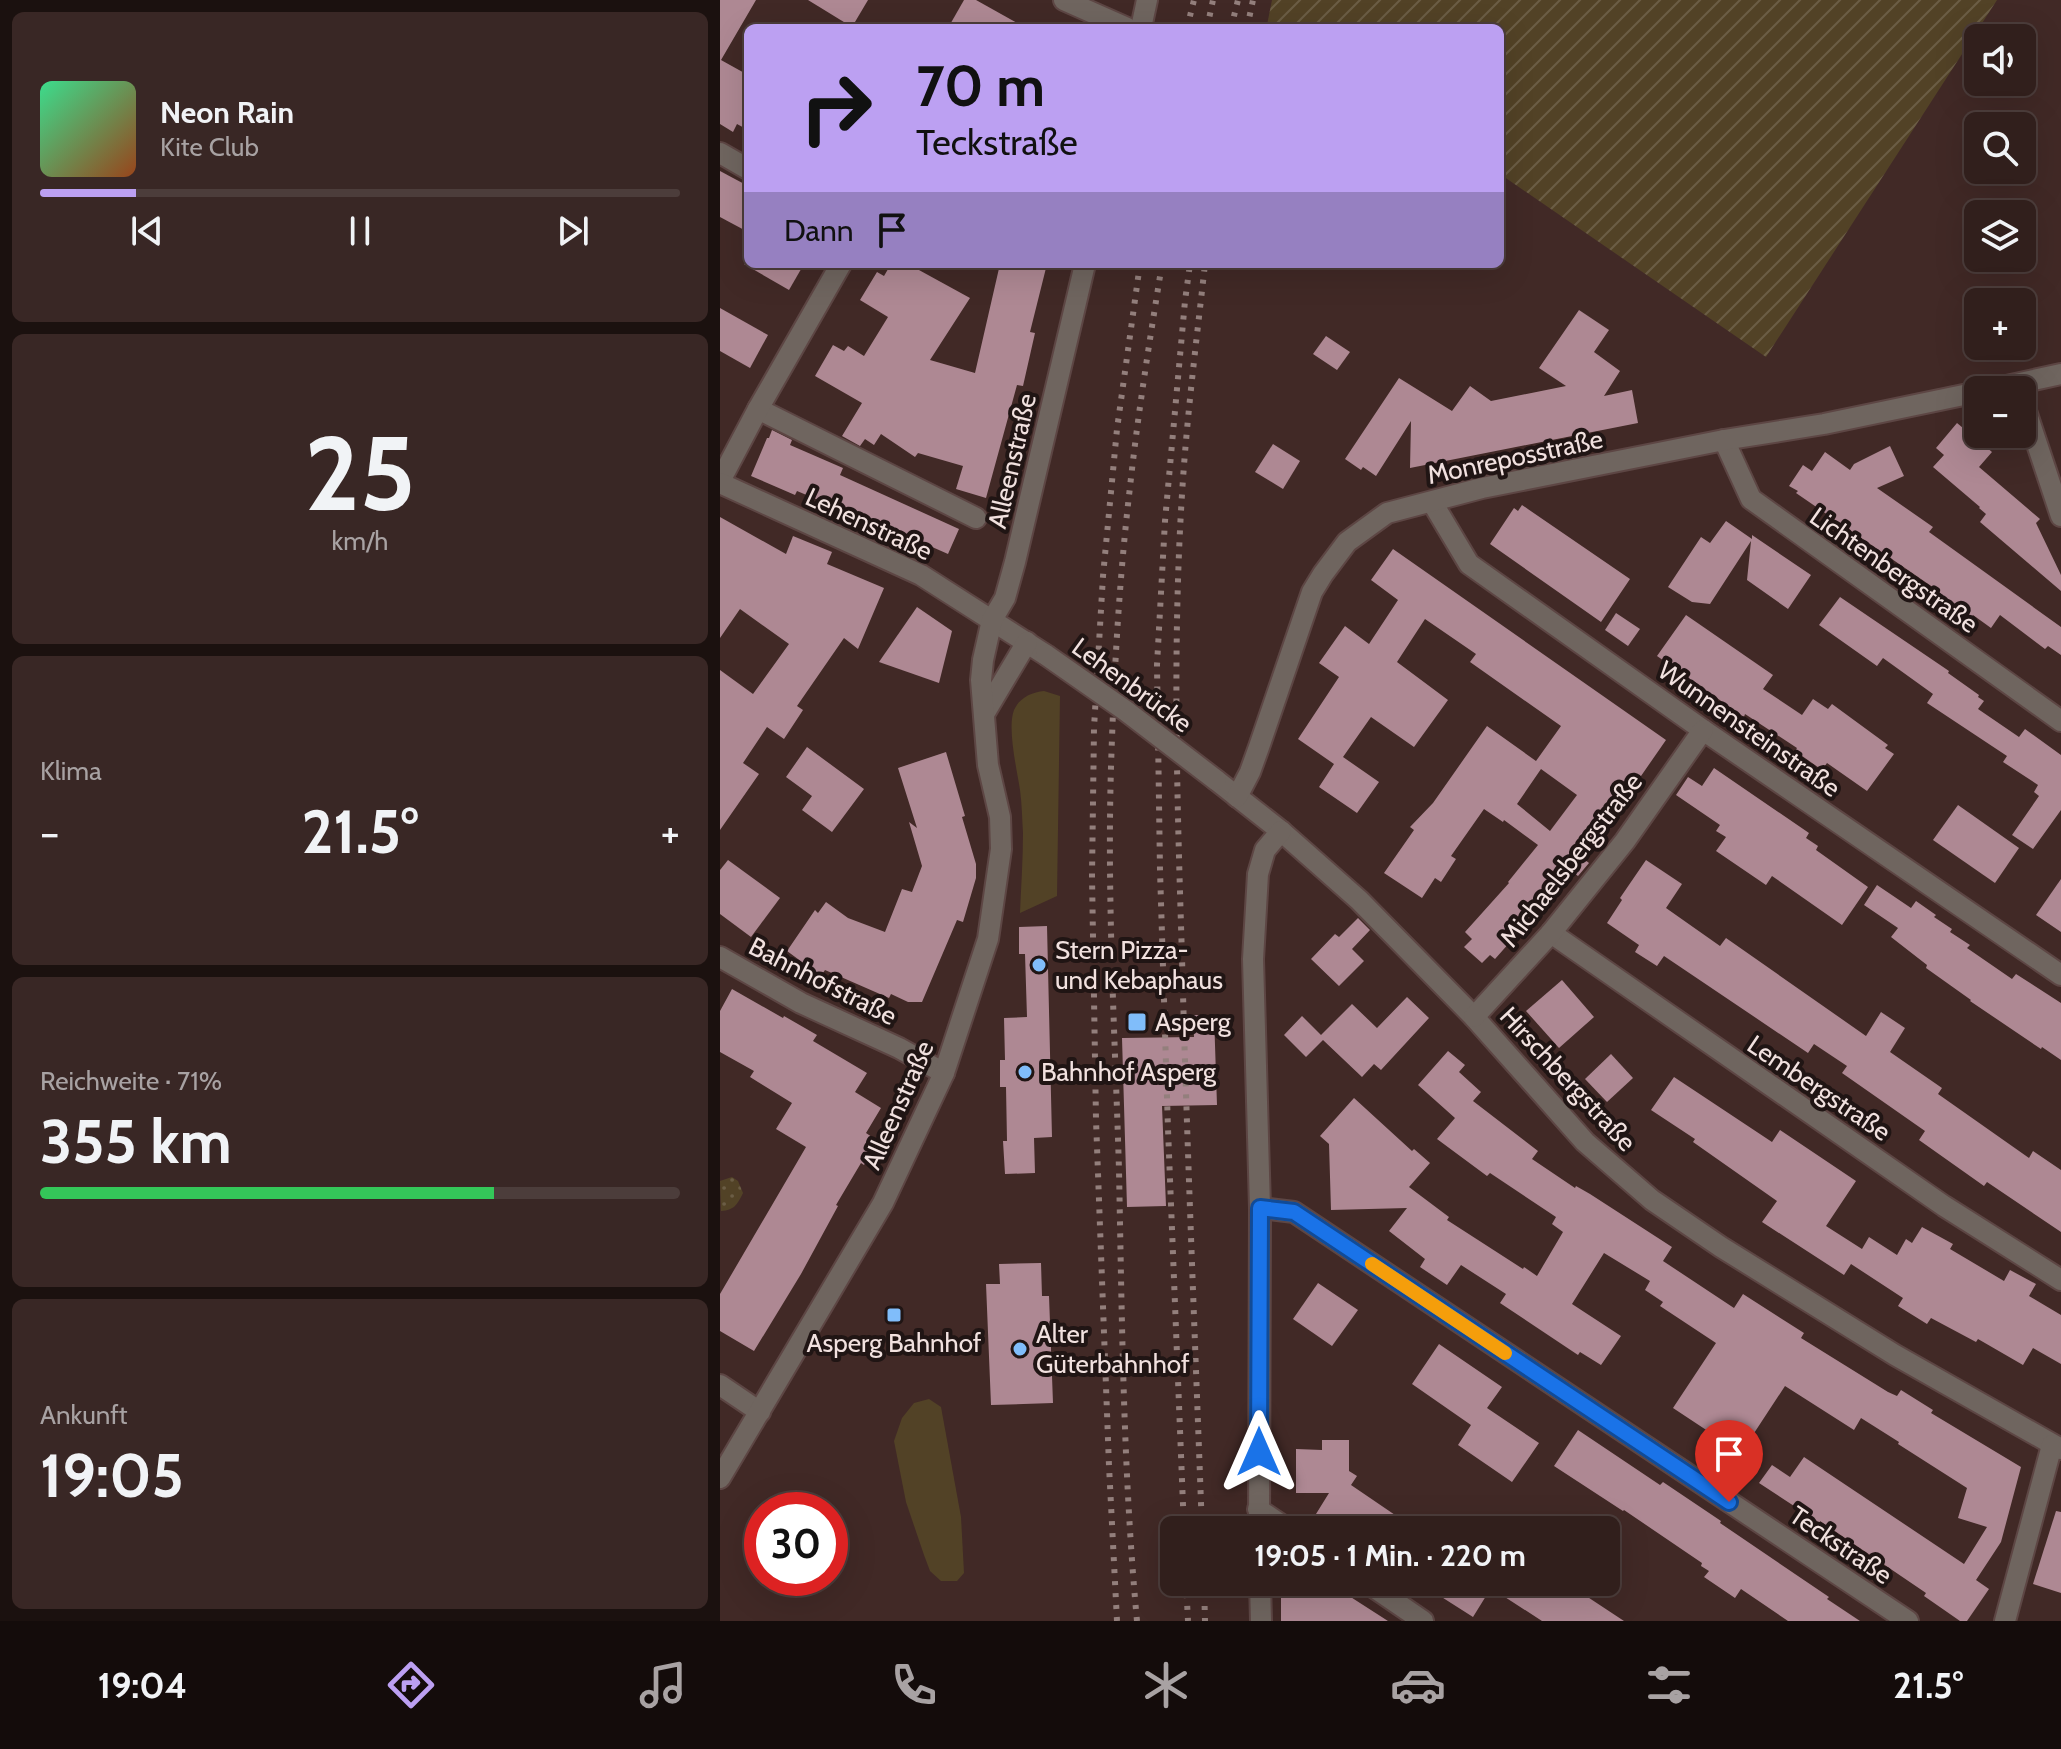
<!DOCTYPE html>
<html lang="de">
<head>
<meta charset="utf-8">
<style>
	body { margin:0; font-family:Cabin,sans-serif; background:#392725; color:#f1f3f6; height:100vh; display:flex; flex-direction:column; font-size:30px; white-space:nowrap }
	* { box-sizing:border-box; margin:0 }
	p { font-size:26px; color:#a8a2a3 }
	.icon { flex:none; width:44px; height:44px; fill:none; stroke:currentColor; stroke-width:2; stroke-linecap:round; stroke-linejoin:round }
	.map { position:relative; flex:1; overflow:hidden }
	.side { display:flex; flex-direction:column; gap:12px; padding:12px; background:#1b110f; width:720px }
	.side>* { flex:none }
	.hud { position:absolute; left:24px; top:24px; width:760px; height:244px; border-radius:12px; box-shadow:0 8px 32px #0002,0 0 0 2px #4c3d3b; background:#bca0f2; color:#111; overflow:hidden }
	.controls { position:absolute; left:1244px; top:24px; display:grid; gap:16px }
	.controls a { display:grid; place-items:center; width:72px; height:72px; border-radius:12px; background:#311f1c; box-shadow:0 8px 32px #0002,0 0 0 2px #4c3d3b; font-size:40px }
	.speed { position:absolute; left:24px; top:1492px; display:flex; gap:16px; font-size:40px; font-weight:700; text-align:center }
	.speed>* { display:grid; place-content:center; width:104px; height:104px; border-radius:50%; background:#311f1c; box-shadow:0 8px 32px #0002,0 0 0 2px #4c3d3b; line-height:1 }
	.speed .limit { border:12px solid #d22; background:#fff; color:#111 }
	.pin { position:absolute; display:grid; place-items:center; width:68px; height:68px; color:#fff; margin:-82px -34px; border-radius:50% 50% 50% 0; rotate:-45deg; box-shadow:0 0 8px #0007 }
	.pin .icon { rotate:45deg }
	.me { position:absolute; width:88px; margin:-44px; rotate:0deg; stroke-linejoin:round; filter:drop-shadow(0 0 6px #0008) }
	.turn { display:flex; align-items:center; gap:28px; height:168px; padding:0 40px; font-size:36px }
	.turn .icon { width:104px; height:104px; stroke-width:2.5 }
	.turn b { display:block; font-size:56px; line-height:68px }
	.then { display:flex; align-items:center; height:76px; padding:0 40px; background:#0003; gap:16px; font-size:30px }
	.big { font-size:60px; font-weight:700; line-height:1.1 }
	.side .widget { flex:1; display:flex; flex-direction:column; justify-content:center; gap:12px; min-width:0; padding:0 28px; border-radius:12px; background:#392725 }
	.side .dial { align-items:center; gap:0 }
	.dial b { font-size:104px; line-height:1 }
	.song { display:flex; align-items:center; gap:24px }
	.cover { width:96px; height:96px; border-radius:12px; background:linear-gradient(135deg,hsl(150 70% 55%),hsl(20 70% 35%)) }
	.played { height:8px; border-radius:4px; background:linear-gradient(90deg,#bca0f2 15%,#4c3d3b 15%) }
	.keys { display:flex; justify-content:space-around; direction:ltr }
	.heat { display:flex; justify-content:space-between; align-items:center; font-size:44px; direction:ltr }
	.charge { height:12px; border-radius:6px; background:linear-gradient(90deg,#34c759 71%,#4c3d3b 0) }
	.trip { position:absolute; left:440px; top:1516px; width:460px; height:80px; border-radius:12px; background:#311f1c; box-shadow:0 8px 32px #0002,0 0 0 2px #4c3d3b; font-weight:700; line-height:80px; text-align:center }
	.tab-bar { display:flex; height:128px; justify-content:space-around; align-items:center; background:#140c0b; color:#a8a2a3 }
	.tab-bar .icon { width:56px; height:56px }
	.tab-bar .on { color:#bca0f2 }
	.tab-bar b { font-size:36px; color:#f1f3f6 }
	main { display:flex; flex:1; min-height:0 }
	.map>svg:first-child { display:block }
	.grass { fill:#524226 }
	.park { fill:url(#park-dots) }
	.garden { fill:url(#garden-furrows) }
	.building { fill:#ae8893; fill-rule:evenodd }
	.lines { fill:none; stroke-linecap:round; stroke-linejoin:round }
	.minor-casing { stroke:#5d4644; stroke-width:24 }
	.minor { stroke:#6f655f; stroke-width:20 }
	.rail { stroke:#937f7c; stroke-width:6; stroke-dasharray:4 8; stroke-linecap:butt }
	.minor-bridge-casing { stroke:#5d4644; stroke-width:24; stroke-linecap:butt }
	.minor-bridge { stroke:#6f655f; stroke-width:20 }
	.route-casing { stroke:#114b97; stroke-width:20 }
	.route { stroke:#1a73e8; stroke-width:14 }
	.slow { stroke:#f59e0b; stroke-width:14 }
	.poi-dot { fill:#80bdfa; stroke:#201514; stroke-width:3 }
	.labels { text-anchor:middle; stroke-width:8; stroke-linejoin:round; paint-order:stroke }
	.street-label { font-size:26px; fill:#f1e1df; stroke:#201514 }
	.poi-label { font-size:26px; fill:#f1e1df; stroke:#201514; text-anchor:start }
</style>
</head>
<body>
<main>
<section class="side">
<div class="widget">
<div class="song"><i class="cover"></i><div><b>Neon Rain</b><p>Kite Club</p></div></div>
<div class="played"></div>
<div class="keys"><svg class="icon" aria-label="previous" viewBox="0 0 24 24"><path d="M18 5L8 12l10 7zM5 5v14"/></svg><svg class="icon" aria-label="pause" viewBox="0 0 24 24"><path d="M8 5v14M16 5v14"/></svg><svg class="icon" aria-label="next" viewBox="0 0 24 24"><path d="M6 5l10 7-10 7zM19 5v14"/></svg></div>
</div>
<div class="widget dial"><b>25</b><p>km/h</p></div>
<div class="widget"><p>Klima</p>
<div class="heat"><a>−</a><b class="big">21.5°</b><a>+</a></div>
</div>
<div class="widget"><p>Reichweite · 71%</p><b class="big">355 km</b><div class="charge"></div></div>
<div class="widget"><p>Ankunft</p><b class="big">19:05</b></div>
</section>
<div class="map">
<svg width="1341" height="1621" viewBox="0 0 1341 1621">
	<defs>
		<pattern id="park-dots" width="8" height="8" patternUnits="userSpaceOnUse" patternTransform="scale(2)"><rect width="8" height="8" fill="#524226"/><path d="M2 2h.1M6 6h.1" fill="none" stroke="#6b5d45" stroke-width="1.8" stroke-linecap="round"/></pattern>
		<pattern id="garden-furrows" width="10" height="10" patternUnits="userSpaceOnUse" patternTransform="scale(2)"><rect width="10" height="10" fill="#524226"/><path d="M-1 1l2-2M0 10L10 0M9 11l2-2" fill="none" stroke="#6b5d45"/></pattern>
	</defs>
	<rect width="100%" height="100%" fill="#412926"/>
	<g class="grass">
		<path d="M324,691L340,696L337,896L300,913C301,887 303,860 303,833C302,819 302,804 300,790C297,770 287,728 294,710C299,698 312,692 324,691Z"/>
		<polygon points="209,1399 221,1407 241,1517 244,1573 237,1581 221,1581 210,1571 204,1555 186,1502 174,1441 182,1418 194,1403"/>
	</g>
	<path class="park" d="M12,1177L18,1181L23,1193C17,1205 14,1210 1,1211L0,1181Z"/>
	<polygon class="garden" points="552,0 1277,0 1046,357 780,174 780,28 552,28 547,25"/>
	<g class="building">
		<polygon points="0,0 36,0 1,60 28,75 28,130 17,124 13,132 0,124"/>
		<polygon points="88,0 148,0 132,27"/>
		<polygon points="244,0 256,0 306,28 228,28"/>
		<polygon points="0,171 28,186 28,232 0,217"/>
		<polygon points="24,264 84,264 69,290"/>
		<polygon points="171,264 188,264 250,298 210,360 255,373 280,264 327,264 310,332 315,333 303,386 297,385 266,498 236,489 243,466 198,453 195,457 161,434 154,445 145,439 140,446 122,436 142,403 95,376 113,345 124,351 128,346 144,356 168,317 140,300 157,272 164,276"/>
		<polygon points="0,308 48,335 30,368 0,351"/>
		<polygon points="859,310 889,330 874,352 900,371 884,396 912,390 918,423 690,468 691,421 656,476 643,467 641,470 625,459 679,378 732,411 750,386 771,401 846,386 819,368"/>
		<polygon points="606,336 630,352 617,370 593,354"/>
		<polygon points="1237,423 1272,452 1259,467 1320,519 1316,523 1341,575 1341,591 1260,522 1266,514 1259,508 1260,507 1213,467 1224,455 1216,448"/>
		<polygon points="52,430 72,440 70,445 123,468 120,475 239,529 228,554 194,539 193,542 160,526 77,491 75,495 31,476 47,438 49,438"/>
		<polygon points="553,444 580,461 563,489 535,472"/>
		<polygon points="1170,446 1184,476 1157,488 1213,527 1209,532 1341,627 1341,655 1328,646 1325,649 1280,615 1271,628 1253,615 1250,620 1211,592 1214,588 1076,493 1078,491 1069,486 1083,465 1092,471 1105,452 1130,470 1134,464"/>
		<polygon points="802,505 910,579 881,622 770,544 794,508 798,511"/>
		<polygon points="0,517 66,554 73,536 112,552 107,564 164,588 138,649 124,638 77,706 83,710 64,739 47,727 23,763 39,774 0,830 0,670 33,694 69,644 20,609 0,638"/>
		<polygon points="1006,521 1032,539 1032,535 1091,575 1068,609 1027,580 1031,541 990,604 972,602 948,587 981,537 990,543"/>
		<path d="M673,549L946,740L921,776L912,775L885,813L890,817L860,856L869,863L858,876L849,869L804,923L806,924L775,959L770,955L762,963L744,947L752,939L745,932L789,883L788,882L818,845L784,820L783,822L764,809L731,856L736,859L721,882L715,878L702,898L664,873L694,830L690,827L713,803L767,726L816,761L841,726L750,662L756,654L705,619L677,662L728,700L694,747L651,717L623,757L659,782L637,813L599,787L614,764L578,739L619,677L599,663L625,626L649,644L678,600L651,580ZM821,769L857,795L830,831L797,804Z"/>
		<polygon points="1120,597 1229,671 1228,673 1259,695 1258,697 1264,701 1258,709 1299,737 1305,729 1341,755 1341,810 1313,849 1292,835 1319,796 1314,792 1318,785 1283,762 1287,756 1207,703 1213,694 1163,658 1157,666 1099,625"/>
		<polygon points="197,607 232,631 219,683 159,662"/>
		<polygon points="896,613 920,629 908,646 885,630"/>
		<polygon points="966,615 1053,675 1043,689 1082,715 1093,699 1108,709 1112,704 1168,745 1165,748 1174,754 1147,791 1107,763 1102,770 1075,751 1077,748 1025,714 1024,717 937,656"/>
		<polygon points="87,747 144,789 112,832 82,810 92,796 66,777"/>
		<polygon points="226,752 245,816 242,817 256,864 256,878 243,922 237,920 202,1002 188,1002 171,994 169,998 105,970 101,976 67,951 95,910 98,913 106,902 128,918 165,932 182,889 192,892 202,866 189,822 197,828 178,768"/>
		<polygon points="994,768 1089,833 1086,838 1098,846 1096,850 1148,887 1122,925 1052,876 1046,885 996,851 1006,837 996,831 1000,825 956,795 968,777 982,786"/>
		<polygon points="1238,805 1299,848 1275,883 1213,840"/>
		<polygon points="8,860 60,898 31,937 0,914 0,870"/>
		<polygon points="926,860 962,884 946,908 1000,946 1006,938 1146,1036 1161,1012 1185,1028 1170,1052 1222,1088 1218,1094 1309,1158 1313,1151 1341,1170 1341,1232 1267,1182 1264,1186 1199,1140 1205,1131 1122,1073 1127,1066 1094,1044 1088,1053 944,956 937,966 915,952 919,945 887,923 902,900 900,898"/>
		<polygon points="1341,879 1341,932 1316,915"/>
		<polygon points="1157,885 1191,908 1196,901 1216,915 1214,917 1232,929 1230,932 1250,945 1247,948 1292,979 1296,974 1341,1003 1341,1060 1322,1047 1321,1049 1250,1001 1251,1000 1206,968 1207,965 1171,937 1178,928 1144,905"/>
		<polygon points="638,918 650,930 632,949 644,961 619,986 591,959 615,934 619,937"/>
		<polygon points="327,926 332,1137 314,1138 315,1173 285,1174 283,1141 287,1141 286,1087 280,1087 280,1060 285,1060 284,1018 307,1017 305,954 299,954 299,927"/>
		<polygon points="842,980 874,1017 839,1048 806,1011"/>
		<polygon points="12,989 63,1018 64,1016 97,1035 93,1041 147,1073 135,1092 161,1108 146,1133 155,1139 150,1148 153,1150 144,1165 141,1163 116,1205 118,1206 81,1274 34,1351 0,1331 0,1294 86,1147 56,1129 72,1103 30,1077 34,1071 0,1052 0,1011"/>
		<polygon points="687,997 709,1018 661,1070 654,1064 642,1077 603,1040 586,1057 564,1035 582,1016 601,1035 632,1004 657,1028"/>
		<polygon points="473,1015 494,1015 497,1105 442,1106 446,1206 407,1207 402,1038 474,1037"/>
		<polygon points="728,1051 745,1065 739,1072 761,1092 753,1101 818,1151 812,1159 855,1188 856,1186 870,1194 952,1247 943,1261 1014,1308 1023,1294 1084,1333 1081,1338 1168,1392 1177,1396 1181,1390 1213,1410 1211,1413 1301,1467 1281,1542 1256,1580 1269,1589 1247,1621 1240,1621 1204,1596 1206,1593 1100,1521 1100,1523 1039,1483 1052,1465 1070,1477 1084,1457 1244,1564 1267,1527 1238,1518 1247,1488 1178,1444 1179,1442 1141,1418 1134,1430 1065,1386 1021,1453 953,1408 996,1343 940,1306 943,1302 925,1290 930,1281 884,1253 852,1304 901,1336 881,1365 860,1352 858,1355 780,1303 786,1294 741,1265 727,1285 700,1267 705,1259 669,1231 687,1208 611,1210 609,1144 600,1136 634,1098 692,1151 694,1149 710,1163 689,1187 729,1217 727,1220 803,1269 804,1267 817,1276 843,1232 832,1224 836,1217 770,1173 767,1176 717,1139 735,1118 698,1085"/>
		<polygon points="891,1054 913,1078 887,1102 865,1079"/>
		<polygon points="954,1077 1052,1142 1060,1130 1136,1181 1106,1226 1142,1249 1149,1237 1177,1255 1186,1239 1192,1243 1202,1227 1233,1244 1230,1249 1284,1281 1290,1270 1316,1284 1309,1296 1341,1315 1341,1364 1313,1348 1303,1365 1258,1339 1256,1342 1211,1318 1207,1324 1178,1306 1183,1298 1131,1264 1124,1275 1042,1222 1057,1201 973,1142 975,1139 931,1110"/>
		<polygon points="321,1263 322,1296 329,1296 333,1403 271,1405 266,1284 280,1284 279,1264"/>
		<polygon points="598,1283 638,1310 612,1346 573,1319"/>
		<polygon points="719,1344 782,1387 767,1408 819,1443 792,1482 738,1445 751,1425 692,1384"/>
		<polygon points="858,1430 940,1485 943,1482 1001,1521 1000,1523 1109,1597 1107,1599 1140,1621 1068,1621 1021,1589 1015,1598 984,1577 989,1571 981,1566 982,1563 904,1510 903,1511 834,1466"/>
		<polygon points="602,1440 629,1440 629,1471 637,1476 631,1485 678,1517 669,1530 620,1530 596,1514 609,1493 576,1493 576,1449 602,1450"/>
		<polygon points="1336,1511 1341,1512 1341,1593 1313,1584"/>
		<polygon points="698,1582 829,1582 849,1595 854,1588 904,1621 822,1621 771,1588 753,1617"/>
		<polygon points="581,1584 602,1584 602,1594 626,1594 668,1621 561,1621 561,1594 581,1594"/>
	</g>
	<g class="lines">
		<g class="minor-casing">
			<g id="minor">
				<polyline points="344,0 407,28"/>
				<polyline points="421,28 427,0"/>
				<polyline points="0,153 28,169"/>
				<polyline points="1268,390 1341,374"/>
				<polyline points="1302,399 1341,516"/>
				<polyline points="38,409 256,518"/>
				<polyline points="1004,440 1031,499 1341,721"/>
				<polyline points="0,481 38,409 121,264"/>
				<polyline points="0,483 201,575 326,655"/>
				<polyline points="712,502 749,564 983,730 1341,975"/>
				<polyline points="264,714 307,642"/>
				<polyline points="496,780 561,831 639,900 754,1017 865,1142 932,1200 1001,1247 1175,1355 1341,1449"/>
				<polyline points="517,797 530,772 539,747 592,592 603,574 627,542 667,513 762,488 1004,440 1104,424 1258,392"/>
				<polyline points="831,933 1224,1206 1341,1280"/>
				<polyline points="0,957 81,1003 179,1048 224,1073"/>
				<polyline points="754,1017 831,933 905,841 983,730"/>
				<polyline points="540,1208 574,1212 1188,1621"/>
				<polyline points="0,1385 40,1412"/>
				<polyline points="0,1478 163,1203 224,1073 268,939 281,849 280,817 268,765 261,680 263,660 272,620 285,598 295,562 365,264"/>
				<polyline points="538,1509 569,1530"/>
				<polyline points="539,1530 540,1208 533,959 538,874 545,850 561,831"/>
				<polyline points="540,1582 541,1621"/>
				<polyline points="646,1582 703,1621"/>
				<polyline points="1285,1621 1332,1445"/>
			</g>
		</g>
		<use href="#minor" class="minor"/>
		<g class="rail">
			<polyline points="467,28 474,0"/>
			<polyline points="487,28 493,0"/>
			<polyline points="511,28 518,0"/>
			<polyline points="527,28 533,0"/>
			<polyline points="464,1530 448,1129 440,870 437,665 445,521 465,301 470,264"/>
			<path d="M482,1530C475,1339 467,1148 462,957C457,798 452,638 463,479C468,407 477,336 485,264"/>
			<polyline points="466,1582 468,1621"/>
			<polyline points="484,1582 485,1621"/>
			<polyline points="397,1621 389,1466 376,1120 372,876 374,728 383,576 397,429 420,264"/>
			<path d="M417,1621C403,1471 402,1320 399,1170C395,1036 387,901 391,767C394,674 399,580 410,487C418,413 430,338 442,264"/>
		</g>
		<g class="minor-bridge-casing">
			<polyline id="minor-bridge" points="326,655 406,711 496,780"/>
		</g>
		<use href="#minor-bridge" class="minor-bridge"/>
	</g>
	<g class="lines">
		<g class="route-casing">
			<polyline id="route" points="539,1452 540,1208 574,1212 1009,1502"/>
		</g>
		<use href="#route" class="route"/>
		<polyline class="slow" points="652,1264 785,1353"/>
	</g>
	<g class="poi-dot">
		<circle cx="319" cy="965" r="8"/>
		<rect x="407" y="1012" width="20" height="20" rx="4"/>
		<circle cx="305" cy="1072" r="8"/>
		<rect x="166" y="1307" width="16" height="16" rx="4"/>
		<circle cx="300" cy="1349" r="8"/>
	</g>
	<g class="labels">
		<g class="street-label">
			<text transform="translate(795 457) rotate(-12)" y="9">Monreposstraße</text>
			<text transform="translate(292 461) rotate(-77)" y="9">Alleenstraße</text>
			<text transform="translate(149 524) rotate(25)" y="9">Lehenstraße</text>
			<text transform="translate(1174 570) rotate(35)" y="9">Lichtenbergstraße</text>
			<text transform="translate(412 685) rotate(36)" y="9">Lehenbrücke</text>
			<text transform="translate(1029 729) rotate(35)" y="9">Wunnensteinstraße</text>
			<text transform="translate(851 860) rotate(-52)" y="9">Michaelsbergstraße</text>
			<text transform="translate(103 981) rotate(27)" y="9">Bahnhofstraße</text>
			<text transform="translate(848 1079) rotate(47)" y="9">Hirschbergstraße</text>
			<text transform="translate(1099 1088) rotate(34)" y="9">Lembergstraße</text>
			<text transform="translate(178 1105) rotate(-66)" y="9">Alleenstraße</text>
			<text transform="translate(1121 1545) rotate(34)" y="9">Teckstraße</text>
		</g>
		<g class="poi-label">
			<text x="335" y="959">Stern Pizza-<tspan x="335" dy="30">und Kebaphaus</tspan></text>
			<text x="435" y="1031">Asperg</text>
			<text x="321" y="1081">Bahnhof Asperg</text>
			<text x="316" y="1343">Alter<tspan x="316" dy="30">Güterbahnhof</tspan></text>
			<text x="174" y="1352" text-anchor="middle">Asperg Bahnhof</text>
		</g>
	</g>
</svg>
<div class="controls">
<a><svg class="icon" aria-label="sound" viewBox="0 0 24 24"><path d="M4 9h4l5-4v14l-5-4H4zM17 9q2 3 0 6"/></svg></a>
<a><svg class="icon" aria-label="search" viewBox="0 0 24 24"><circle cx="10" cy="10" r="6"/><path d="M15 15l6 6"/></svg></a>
<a><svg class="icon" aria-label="layers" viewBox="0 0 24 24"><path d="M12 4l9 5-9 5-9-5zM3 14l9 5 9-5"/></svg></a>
<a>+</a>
<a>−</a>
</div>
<div class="speed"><div class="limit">30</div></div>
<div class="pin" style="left:1009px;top:1502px;background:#d93025"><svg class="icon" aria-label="arrive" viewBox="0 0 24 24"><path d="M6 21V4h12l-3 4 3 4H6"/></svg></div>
<svg class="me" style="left:539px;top:1452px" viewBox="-20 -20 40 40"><path d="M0-17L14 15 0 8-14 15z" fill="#1a73e8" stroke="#fff" stroke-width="4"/></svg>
<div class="trip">19:05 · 1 Min. · 220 m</div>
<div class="hud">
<div class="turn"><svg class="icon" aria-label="right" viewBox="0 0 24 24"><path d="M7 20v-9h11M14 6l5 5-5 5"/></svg><div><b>70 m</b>Teckstraße</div></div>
<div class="then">Dann<svg class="icon" aria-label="arrive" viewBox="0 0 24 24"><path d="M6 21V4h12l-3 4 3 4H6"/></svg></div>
</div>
</div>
</main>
<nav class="tab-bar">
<b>19:04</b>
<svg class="icon on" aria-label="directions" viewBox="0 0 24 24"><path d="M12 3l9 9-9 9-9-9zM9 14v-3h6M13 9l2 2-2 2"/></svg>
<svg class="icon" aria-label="music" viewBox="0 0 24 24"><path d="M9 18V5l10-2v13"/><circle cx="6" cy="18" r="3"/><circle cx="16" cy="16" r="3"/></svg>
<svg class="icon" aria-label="phone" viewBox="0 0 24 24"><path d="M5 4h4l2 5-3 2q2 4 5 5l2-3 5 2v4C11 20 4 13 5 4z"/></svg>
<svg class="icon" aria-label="climate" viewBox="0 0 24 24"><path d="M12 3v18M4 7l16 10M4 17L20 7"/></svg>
<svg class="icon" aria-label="car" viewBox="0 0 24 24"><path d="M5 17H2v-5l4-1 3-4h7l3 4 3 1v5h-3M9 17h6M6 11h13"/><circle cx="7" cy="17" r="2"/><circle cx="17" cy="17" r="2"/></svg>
<svg class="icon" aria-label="filters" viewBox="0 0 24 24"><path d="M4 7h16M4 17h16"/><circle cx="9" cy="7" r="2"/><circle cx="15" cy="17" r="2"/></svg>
<b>21.5°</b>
</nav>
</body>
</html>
